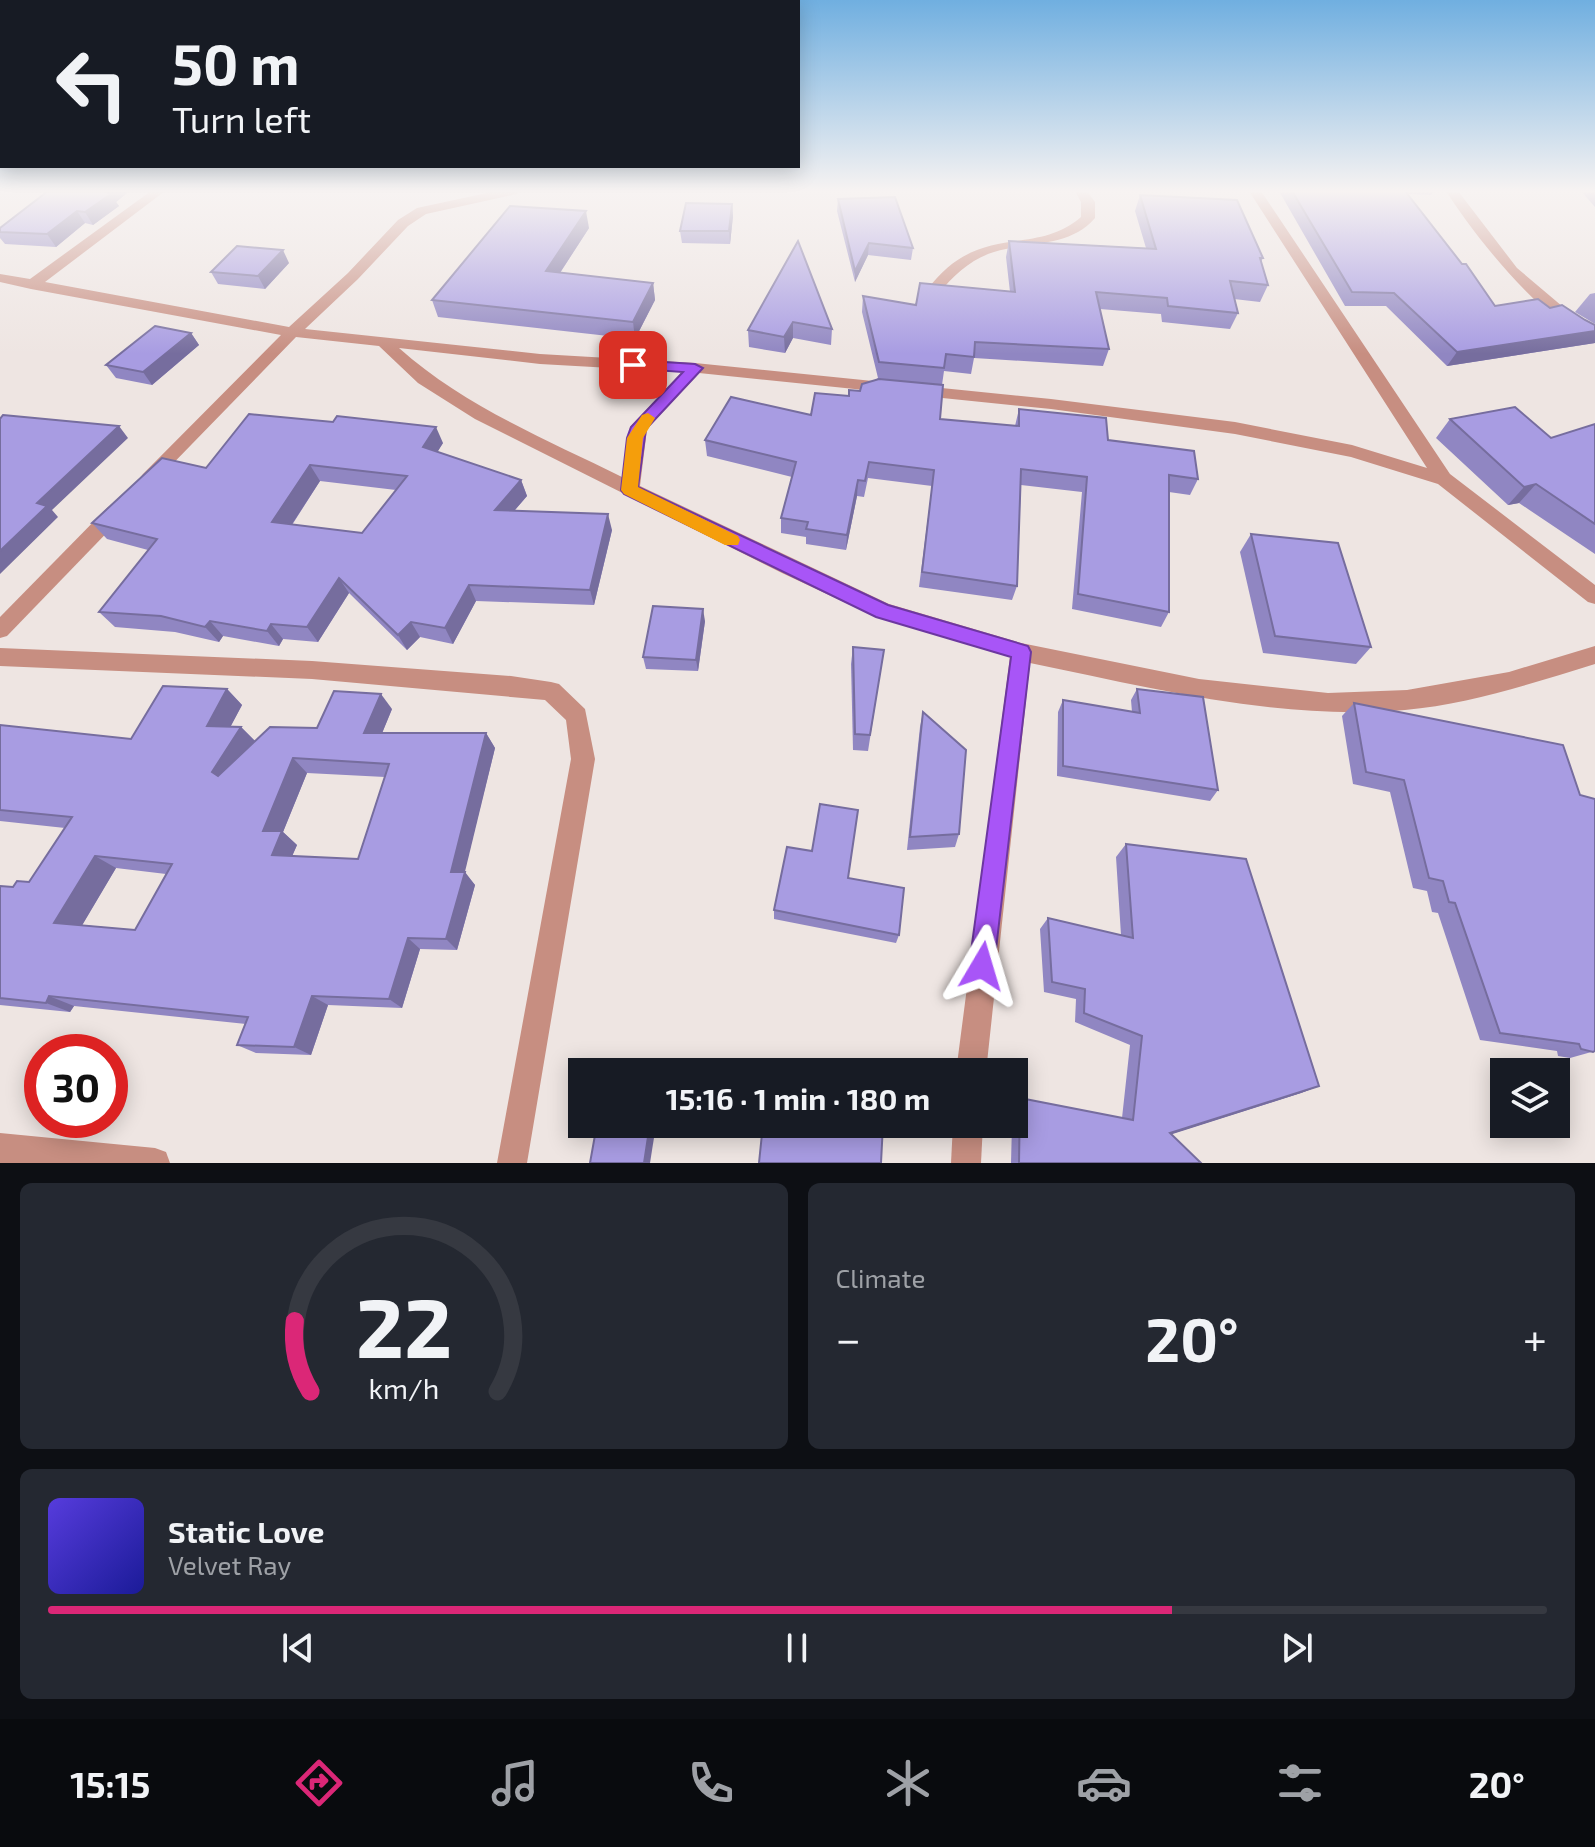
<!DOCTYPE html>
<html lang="en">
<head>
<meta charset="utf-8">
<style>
	body { margin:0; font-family:"Exo 2",sans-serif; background:#242831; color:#f1f3f6; height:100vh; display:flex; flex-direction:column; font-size:30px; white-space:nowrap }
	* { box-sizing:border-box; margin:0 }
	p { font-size:26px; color:#9ea1a6 }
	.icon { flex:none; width:44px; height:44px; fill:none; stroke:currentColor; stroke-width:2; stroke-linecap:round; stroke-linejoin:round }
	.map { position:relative; height:1163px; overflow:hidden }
	.sheet { display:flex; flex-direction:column; gap:20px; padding:20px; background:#0d0f14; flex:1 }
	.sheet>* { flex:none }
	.banner { position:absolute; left:0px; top:0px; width:800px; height:168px; box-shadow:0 4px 20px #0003; background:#171b24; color:#f1f3f6; overflow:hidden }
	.tools { position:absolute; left:1490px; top:1058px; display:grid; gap:16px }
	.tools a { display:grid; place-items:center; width:80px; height:80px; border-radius:0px; background:#171b24; box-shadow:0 4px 20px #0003; font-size:40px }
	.speed { position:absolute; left:24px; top:1034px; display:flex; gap:16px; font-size:40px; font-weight:700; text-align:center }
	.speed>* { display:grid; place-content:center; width:104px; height:104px; border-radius:50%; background:#171b24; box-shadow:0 4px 20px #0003; line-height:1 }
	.speed .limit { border:12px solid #d22; background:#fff; color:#111 }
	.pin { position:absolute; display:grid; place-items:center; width:68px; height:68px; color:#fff; margin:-34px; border-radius:16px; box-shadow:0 4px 12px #0006 }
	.me { position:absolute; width:88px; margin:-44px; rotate:7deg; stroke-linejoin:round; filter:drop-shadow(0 0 6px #0008) }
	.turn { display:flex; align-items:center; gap:28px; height:168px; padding:0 40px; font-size:36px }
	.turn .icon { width:104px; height:104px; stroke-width:2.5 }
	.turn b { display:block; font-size:56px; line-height:68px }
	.big { font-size:60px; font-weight:700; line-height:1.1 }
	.sheet .card { flex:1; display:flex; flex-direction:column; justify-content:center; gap:12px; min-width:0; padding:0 28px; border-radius:12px; background:#242831 }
	.sheet .dial { align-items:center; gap:0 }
	.dial svg { height:208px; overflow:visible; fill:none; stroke:#363941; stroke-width:7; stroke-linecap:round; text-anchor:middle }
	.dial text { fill:#f1f3f6; stroke:none }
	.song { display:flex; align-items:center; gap:24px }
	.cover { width:96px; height:96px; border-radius:12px; background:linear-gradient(135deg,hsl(250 70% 55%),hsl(240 70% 35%)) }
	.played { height:8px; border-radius:4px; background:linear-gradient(90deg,#db2777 75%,#363941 75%) }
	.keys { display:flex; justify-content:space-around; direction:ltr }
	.heat { display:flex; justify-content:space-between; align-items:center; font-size:44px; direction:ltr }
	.sheet .tiles { flex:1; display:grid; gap:20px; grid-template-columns:1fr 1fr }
	.card:last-child { grid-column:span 2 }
	.trip { position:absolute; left:568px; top:1058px; width:460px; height:80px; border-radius:0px; background:#171b24; box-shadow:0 4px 20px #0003; font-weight:700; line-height:80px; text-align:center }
	.dock { display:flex; height:128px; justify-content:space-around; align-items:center; background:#090b0e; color:#9ea1a6 }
	.dock .icon { width:56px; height:56px }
	.dock .current { color:#db2777 }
	.dock b { font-size:36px; color:#f1f3f6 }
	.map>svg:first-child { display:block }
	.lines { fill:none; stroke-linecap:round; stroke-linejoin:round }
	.minor { fill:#c78e81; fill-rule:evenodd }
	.wall { fill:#9086c2; fill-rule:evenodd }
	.shaded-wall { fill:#766d9e }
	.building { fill:#a89ce2; stroke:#766d9e; stroke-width:2; fill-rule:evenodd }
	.route { fill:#a855f7; stroke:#6d37a1; stroke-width:2 }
	.slow { fill:#f59e0b }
</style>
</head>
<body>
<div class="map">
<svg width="1595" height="1163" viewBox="0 0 1595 1163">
	<rect width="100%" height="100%" fill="#eee5e2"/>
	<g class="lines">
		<g class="minor">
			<path d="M151,191H165L45,282L289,327L348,273L398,220L417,208L496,191H518L517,194L426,214L408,226L358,279L305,329L540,354L695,363L1051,399L1235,422L1352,445L1427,468L1249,191H1261L1450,474L1595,585V604L1588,602L1438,484L1351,457L1235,434L1051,409L699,373L647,429L640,486L889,604L1021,643L1199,679L1328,693L1407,690L1509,672L1595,646V664C1533,683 1470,704 1405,710C1279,721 1153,688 1030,663L986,1072H956L1010,657L876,617L782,573L475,419L418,383L379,346L296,337L155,482H143L140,478L143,474L281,335L31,289L0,282V274L30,279ZM399,348L540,364L682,372L630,427L622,477C545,439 464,406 399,348Z"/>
			<path d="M1075,191H1087L1095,202V218C1069,248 1029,241 994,252C971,259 954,275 939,293L934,294L927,290C979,220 1034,258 1081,217V202Z"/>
			<path d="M1446,191H1458L1517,268L1569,312L1595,328V340C1544,325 1474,235 1446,191Z"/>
			<polygon points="115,505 124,512 122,517 7,636 0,638 0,617 108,507"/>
			<polygon points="0,648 312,661 511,676 551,682 559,684 585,709 595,759 527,1163 497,1163 571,759 566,720 545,700 312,679 0,666"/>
			<polygon points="953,1124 983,1124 981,1163 951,1163"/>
			<polygon points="0,1133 155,1148 166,1152 170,1163 0,1163"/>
		</g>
	</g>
	<g class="wall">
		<polygon points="48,191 126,191 127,193 116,202 119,206 93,225 85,223 56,247 5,244 0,238 0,228"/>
		<polygon points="1279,191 1434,191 1431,195 1407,194 1495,306 1550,308 1585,320 1595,325 1595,343 1447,366 1386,306 1345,306"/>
		<polygon points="1581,191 1595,191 1595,207"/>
		<polygon points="1140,195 1263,258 1261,262 1268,285 1260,302 1234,299 1238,313 1230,329 1162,322 1161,314 1100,309 1109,349 1103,366 974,358 971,374 944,371 942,385 940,419 1015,426 1019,409 1108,440 1198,479 1190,495 1169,492 1169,612 1161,627 1072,609 1082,492 1021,485 1017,586 1012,600 919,587 932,486 868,478 864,497 857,496 846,550 806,544 806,537 781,533 781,518 792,477 707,456 705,440 811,415 849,396 860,391 878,378 862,312 863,296 916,305 1010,292 1006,257 1009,241 1146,248 1135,211"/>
		<polygon points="838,199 913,248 911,260 868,255 855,282 837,211"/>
		<polygon points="732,204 733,216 730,244 682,243 680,231"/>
		<polygon points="589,228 560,273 653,283 655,300 635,339 438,317 432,300"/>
		<polygon points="798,241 832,329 831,345 793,338 785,353 749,347 748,330"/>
		<polygon points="289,263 265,289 218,284 211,272"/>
		<polygon points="1595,293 1595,324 1575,312 1590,294"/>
		<polygon points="191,333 199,345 152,385 116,378 106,365"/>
		<polygon points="1450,419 1551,438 1595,424 1595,554 1519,503 1508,505 1436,438"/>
		<path d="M443,443L437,452L521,480L527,496L515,510L612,530L594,605L476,601L453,644L420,637L407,650L349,593L318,642L283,639L279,646L223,636L219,642L175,632L115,627L99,612L148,550L107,539L92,523L206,468ZM320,481L396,490L362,533L292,525Z"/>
		<polygon points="1251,534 1371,647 1356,664 1263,653 1240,552"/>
		<polygon points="705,621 698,671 646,669 643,657"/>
		<polygon points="853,647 884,650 868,751 853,750 851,664"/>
		<path d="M227,689L242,705L230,727H241L255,741L317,728L392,709L382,733H486L495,748L464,872L475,885L457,950L420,949L402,1008L328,1005L311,1055L256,1053L237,1045L246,1024L74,1006L70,1012L0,1005V886L13,887L29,882L65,828L0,821V725L131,739ZM307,773L385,777L358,859L292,856L297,845L283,832ZM116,868L166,874L135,930L82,925Z"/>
		<polygon points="1137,689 1218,790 1210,801 1057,776 1058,712 1063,700 1132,712 1131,700"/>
		<polygon points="1354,703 1595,1051 1570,1058 1558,1056 1557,1051 1480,1040 1438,913 1432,912 1427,891 1413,888 1390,792 1353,784 1342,716"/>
		<polygon points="923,712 959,834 955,847 907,850 920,727"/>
		<polygon points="1126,844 1319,1086 1301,1093 1171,1134 1201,1163 1011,1163 1012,1124 1014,1124 1014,1103 1020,1098 1122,1118 1130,1045 1075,1022 1076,999 1044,992 1040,929 1048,918 1121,935 1116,857"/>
		<polygon points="848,878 899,935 896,943 774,919 774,910"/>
	</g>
	<g class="shaded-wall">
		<polygon points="107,191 126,191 127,193 116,202 119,206 93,225 85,212"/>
		<polygon points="732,204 733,216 730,244 729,231"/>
		<polygon points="77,211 85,223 56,247 47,234"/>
		<polygon points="586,211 589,228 550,288 546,271"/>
		<polygon points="869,243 868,255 855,282 855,271"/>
		<polygon points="283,250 289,263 265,289 258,276"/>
		<polygon points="653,283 655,300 635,339 633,322"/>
		<polygon points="793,322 793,338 785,353 784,337"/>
		<polygon points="1595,331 1595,343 1447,366 1457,352"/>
		<polygon points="191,333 199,345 152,385 143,372"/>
		<polygon points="119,426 128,438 52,510 58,517 0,574 0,551 37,503"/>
		<polygon points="436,427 443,443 430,464 423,447"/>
		<polygon points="310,465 320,481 283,538 272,522"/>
		<polygon points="521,480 527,496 501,526 495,510"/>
		<polygon points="858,480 857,496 846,550 847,535"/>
		<polygon points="1536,484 1519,503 1508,505 1524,487"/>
		<polygon points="608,514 612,530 594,605 590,590"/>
		<polygon points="339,578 349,593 318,642 307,627"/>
		<polygon points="469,585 476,601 453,644 445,628"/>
		<polygon points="703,609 705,621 698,671 696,660"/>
		<polygon points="210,621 223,636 219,642 205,627"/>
		<polygon points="411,622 420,637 407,650 398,635"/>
		<polygon points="271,624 283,639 279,646 267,631"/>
		<polygon points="227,689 242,705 223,741 207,726"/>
		<polygon points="381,694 392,709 376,748 364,733"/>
		<polygon points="241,727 256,742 229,786 212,772"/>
		<polygon points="486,733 495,748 462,884 451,872"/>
		<polygon points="293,758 307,773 283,832 297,845 287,868 272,855 263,831"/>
		<polygon points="95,856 116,868 77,934 54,923"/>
		<polygon points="465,872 475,885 457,950 446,939"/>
		<polygon points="408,938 420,949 402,1008 389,999"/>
		<polygon points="49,996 74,1006 70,1012 46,1003"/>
		<polygon points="312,996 328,1005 311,1055 294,1047"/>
		<polygon points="1319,1086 1301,1093 1157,1139 1170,1133"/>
		<polygon points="650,1124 655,1124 656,1125 650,1163 644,1163"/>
	</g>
	<g class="building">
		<polygon points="48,191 107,191 106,192 111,194 85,212 77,211 47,234 0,232 0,228"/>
		<polygon points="1292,191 1405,191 1462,264 1466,264 1495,306 1538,299 1550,308 1562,305 1585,320 1595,325 1595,331 1457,352 1394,293 1352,292"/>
		<polygon points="1140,195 1237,200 1263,258 1260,258 1268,285 1230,281 1238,313 1168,306 1167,298 1096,292 1109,349 975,342 974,357 946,354 944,368 879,362 863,296 916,305 920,283 1015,292 1009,241 1156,249"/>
		<polygon points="895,197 913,248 869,243 855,271 838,199"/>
		<polygon points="686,203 732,204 729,231 680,231"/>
		<polygon points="510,206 586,211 546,271 653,283 633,322 432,300"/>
		<polygon points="798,241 832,329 793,322 784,337 748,330"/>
		<polygon points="237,246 283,250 258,276 211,272"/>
		<polygon points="155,326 191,333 143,372 106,365"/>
		<polygon points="879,379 943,385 940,419 1019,426 1019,409 1106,418 1108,440 1194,451 1198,479 1169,475 1169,612 1078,594 1087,477 1021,469 1017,586 922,572 934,470 869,462 865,481 858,480 847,535 806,529 808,522 781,518 796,462 705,440 731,397 811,415 815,393 849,396 849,390 860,391 862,384"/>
		<polygon points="1515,407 1551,438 1595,424 1595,524 1536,484 1524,487 1450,419"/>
		<path d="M249,414L333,422L337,416L436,427L423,447L521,480L495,510L608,514L590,590L469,585L445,628L411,622L398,635L339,578L307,627L271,624L267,631L210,621L205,627L161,616L99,612L157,539L92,523L162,458L206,468ZM310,465L407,476L362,533L272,522Z"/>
		<polygon points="3,415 119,426 37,503 47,506 0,551 0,419"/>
		<polygon points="1251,534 1338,543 1371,647 1275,636"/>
		<polygon points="653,606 703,609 696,660 643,657"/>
		<polygon points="853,647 884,650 870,735 855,734"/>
		<path d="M163,686L227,689L207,726L241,727L212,772L218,776L270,727L317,728L334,691L381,694L364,733H486L451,872H465L446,939L408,938L389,999L312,996L294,1047L237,1045L248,1017L49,996L46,1003L0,998V886L13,887L17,881L29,882L72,817L0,810V725L131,739ZM293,758L389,764L358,859L272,855L282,831H263ZM95,856L172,864L135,930L54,923Z"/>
		<polygon points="1137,689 1203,697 1218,790 1063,766 1063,700 1140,713"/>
		<polygon points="1354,703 1563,745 1580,795 1595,799 1595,1051 1593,1052 1581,1049 1579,1044 1500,1033 1455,903 1449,902 1443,881 1429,878 1404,780 1366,772"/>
		<polygon points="923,712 966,750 959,834 910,837"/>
		<polygon points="820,804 858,810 848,878 904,888 899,935 774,910 787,847 812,851"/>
		<polygon points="1126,844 1246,859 1319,1086 1170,1133 1201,1163 1019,1163 1020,1098 1133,1120 1142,1036 1084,1013 1085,989 1052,982 1048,918 1133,938"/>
		<polygon points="597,1124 650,1124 644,1163 590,1163"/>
		<polygon points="763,1124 883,1124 881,1163 759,1163"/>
	</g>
	<linearGradient id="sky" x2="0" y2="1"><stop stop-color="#70afe0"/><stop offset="0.54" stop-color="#f7f3f2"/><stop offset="1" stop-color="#f7f3f2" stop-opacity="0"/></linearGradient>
	<rect width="1595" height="354" fill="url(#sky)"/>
	<polygon class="route" points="633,360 695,364 703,368 646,429 638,487 888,605 1028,646 1031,652 994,966 991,975 982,978 973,975 969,966 1011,657 876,617 624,494 621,490 627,438 631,427 683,372 628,368 628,362"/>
	<polygon class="slow" points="648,413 655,418 643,438 638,487 738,536 740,540 738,545 725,545 624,494 621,490 627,438 642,415"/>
</svg>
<div class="tools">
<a><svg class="icon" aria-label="layers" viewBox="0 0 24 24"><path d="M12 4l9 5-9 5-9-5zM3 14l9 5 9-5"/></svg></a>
</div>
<div class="speed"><div class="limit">30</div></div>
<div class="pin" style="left:633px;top:365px;background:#d93025"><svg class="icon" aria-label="arrive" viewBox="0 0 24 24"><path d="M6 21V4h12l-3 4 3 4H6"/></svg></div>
<svg class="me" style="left:982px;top:966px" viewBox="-20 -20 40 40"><path d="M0-17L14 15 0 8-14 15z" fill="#a855f7" stroke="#fff" stroke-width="4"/></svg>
<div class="trip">15:16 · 1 min · 180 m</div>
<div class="banner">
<div class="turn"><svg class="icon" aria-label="left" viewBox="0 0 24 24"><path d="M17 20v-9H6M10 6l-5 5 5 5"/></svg><div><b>50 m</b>Turn left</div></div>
</div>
</div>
<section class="sheet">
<div class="tiles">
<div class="card dial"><svg viewBox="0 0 100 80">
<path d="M14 69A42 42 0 1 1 86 69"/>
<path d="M14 69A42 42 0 0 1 8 42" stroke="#db2777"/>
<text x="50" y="56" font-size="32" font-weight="700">22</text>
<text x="50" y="72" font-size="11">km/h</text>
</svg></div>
<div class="card"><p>Climate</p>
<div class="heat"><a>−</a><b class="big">20°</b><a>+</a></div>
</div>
<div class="card">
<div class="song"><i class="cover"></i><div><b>Static Love</b><p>Velvet Ray</p></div></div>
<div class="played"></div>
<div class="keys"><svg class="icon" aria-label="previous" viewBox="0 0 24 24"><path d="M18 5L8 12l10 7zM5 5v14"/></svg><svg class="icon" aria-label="pause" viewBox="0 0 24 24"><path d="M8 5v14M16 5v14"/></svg><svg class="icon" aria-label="next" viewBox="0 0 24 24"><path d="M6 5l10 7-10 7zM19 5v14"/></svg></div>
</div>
</div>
</section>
<nav class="dock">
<b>15:15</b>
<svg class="icon current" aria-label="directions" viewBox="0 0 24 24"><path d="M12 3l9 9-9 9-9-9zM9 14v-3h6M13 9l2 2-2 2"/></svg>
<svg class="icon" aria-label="music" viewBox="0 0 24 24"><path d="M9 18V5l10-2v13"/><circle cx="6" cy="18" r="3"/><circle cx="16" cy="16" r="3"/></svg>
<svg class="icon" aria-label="phone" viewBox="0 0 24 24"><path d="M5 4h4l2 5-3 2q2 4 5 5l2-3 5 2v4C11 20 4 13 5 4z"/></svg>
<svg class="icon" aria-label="climate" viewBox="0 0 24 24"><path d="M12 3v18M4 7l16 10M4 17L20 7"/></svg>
<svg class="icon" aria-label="car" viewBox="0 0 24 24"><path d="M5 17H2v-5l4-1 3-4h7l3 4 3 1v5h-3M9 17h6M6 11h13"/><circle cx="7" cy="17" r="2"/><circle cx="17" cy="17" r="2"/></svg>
<svg class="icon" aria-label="filters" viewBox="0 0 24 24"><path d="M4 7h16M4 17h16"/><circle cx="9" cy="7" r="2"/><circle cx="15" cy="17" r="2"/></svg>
<b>20°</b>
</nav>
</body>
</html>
